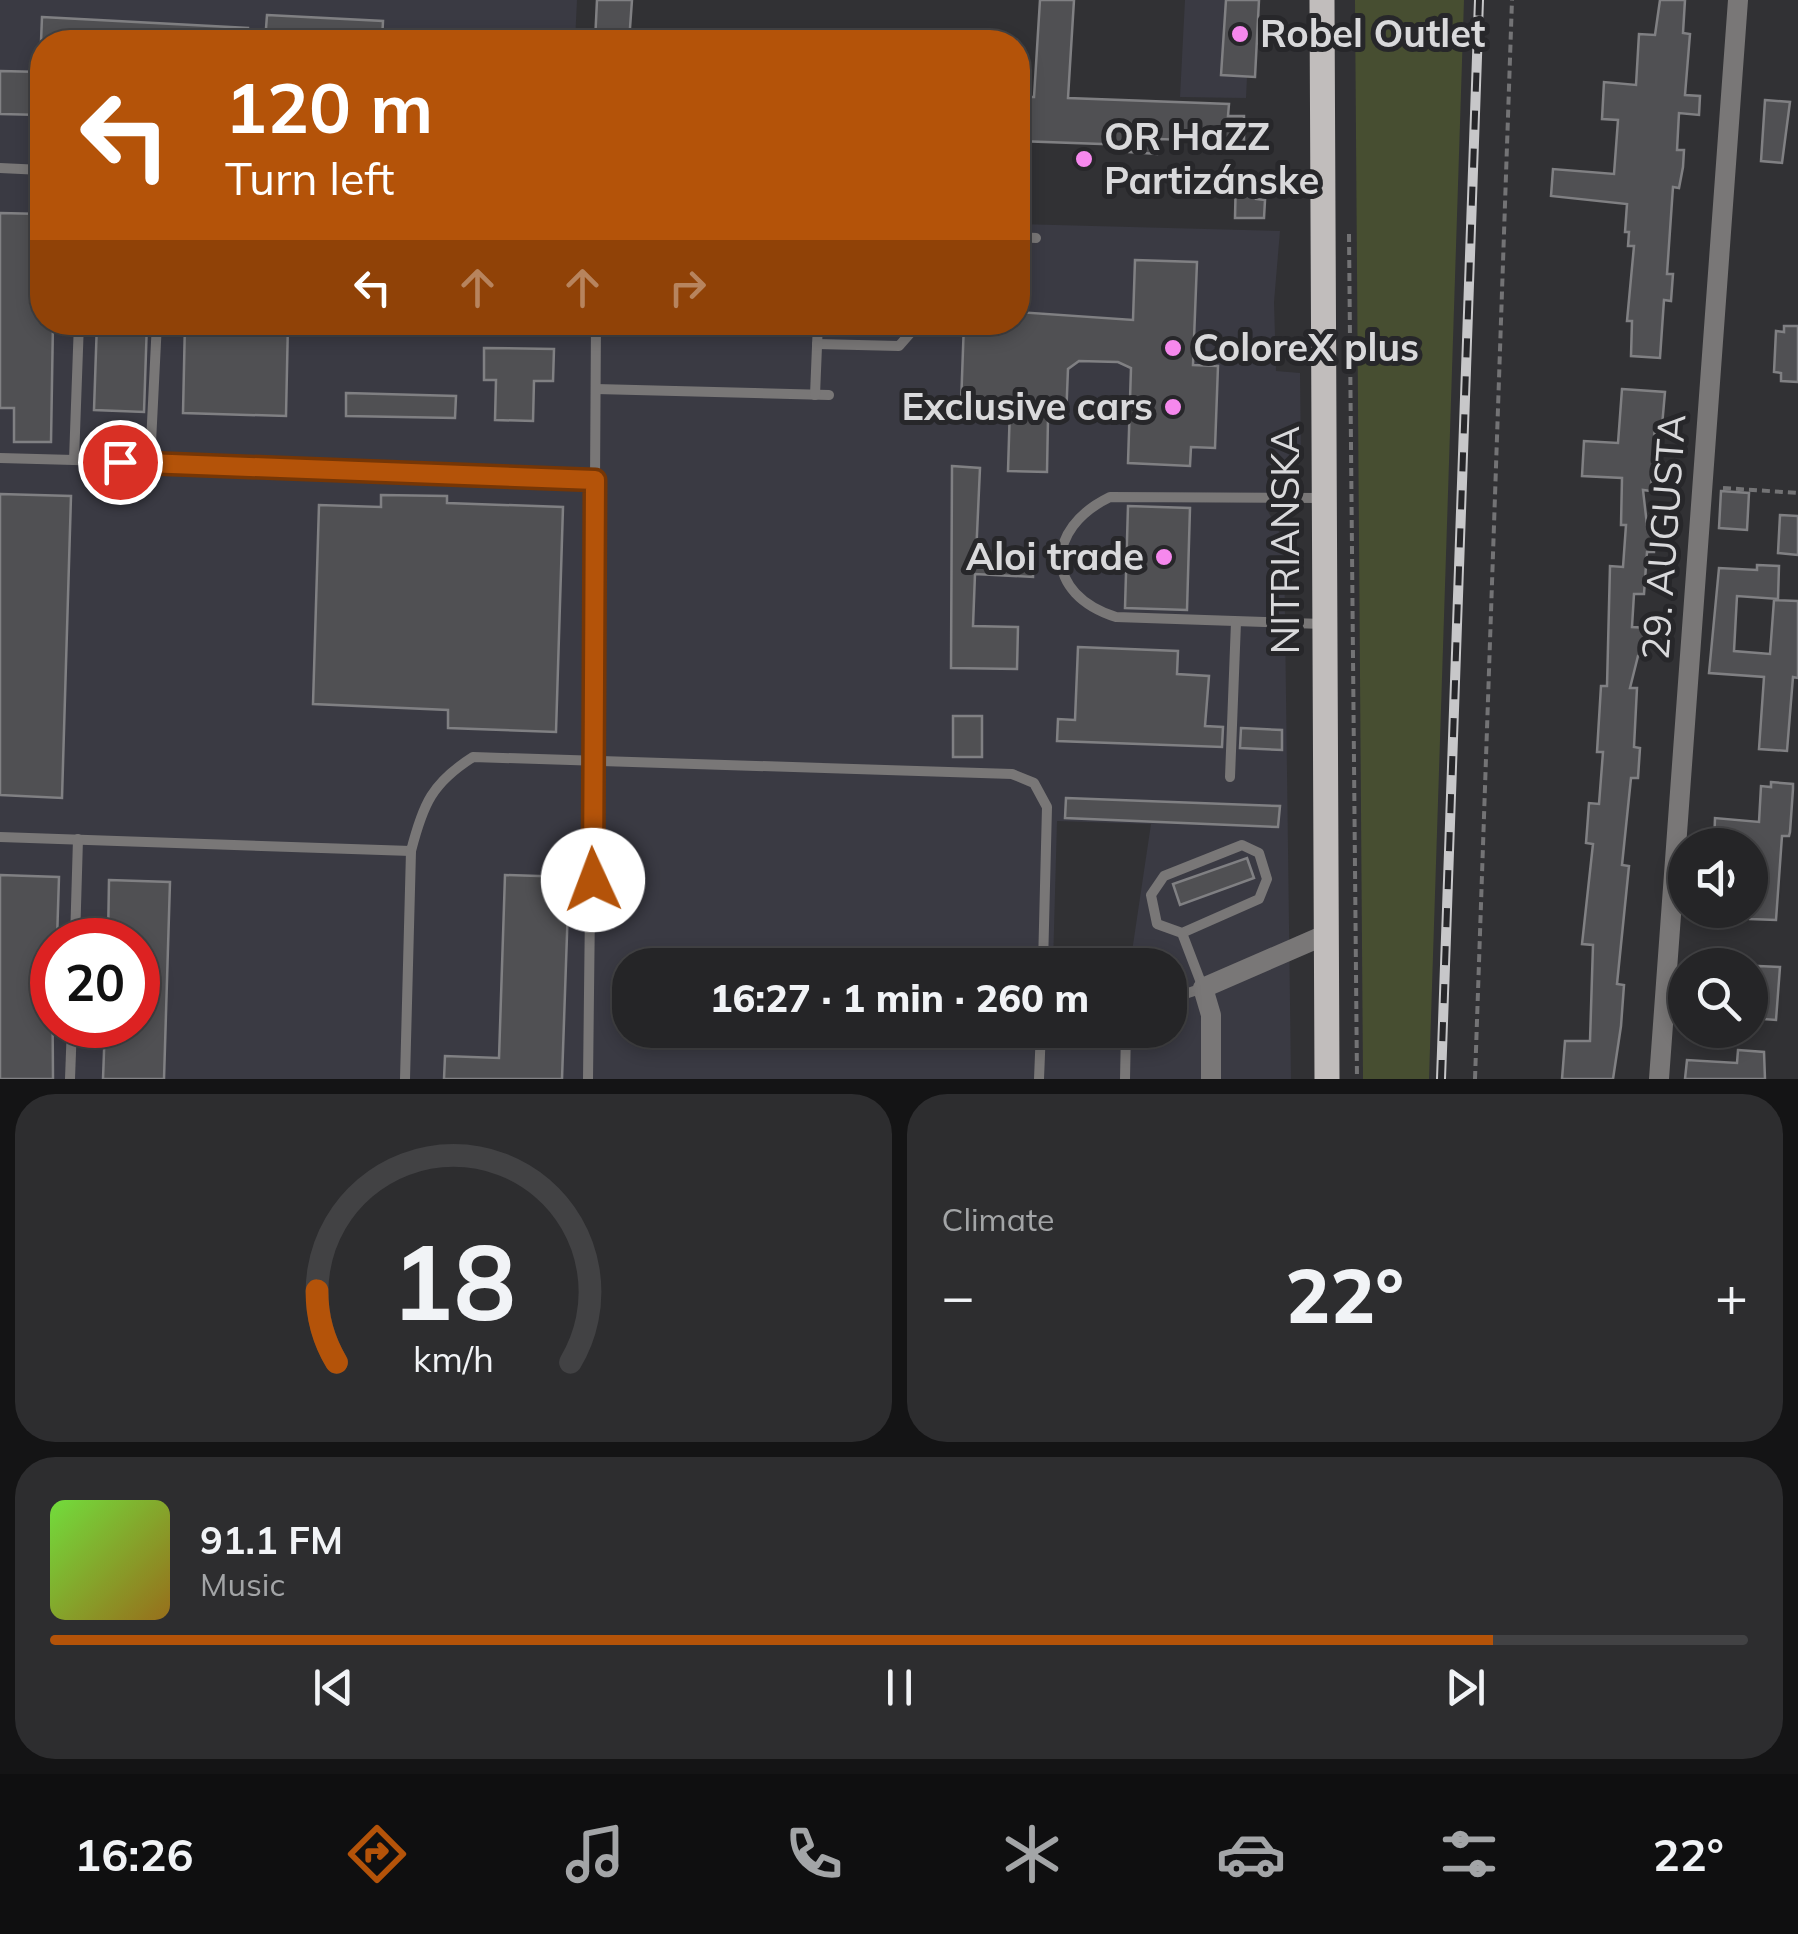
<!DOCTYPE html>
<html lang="en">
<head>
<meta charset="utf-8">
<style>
	body { margin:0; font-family:Mulish,sans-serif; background:#2d2d2f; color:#f1f3f6; height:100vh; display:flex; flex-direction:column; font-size:38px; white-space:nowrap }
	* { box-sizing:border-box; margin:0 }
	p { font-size:32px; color:#a3a5a7 }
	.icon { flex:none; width:55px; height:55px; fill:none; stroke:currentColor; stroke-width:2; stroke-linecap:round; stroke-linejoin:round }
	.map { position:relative; height:1079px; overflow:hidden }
	.sheet { display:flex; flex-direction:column; gap:15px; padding:15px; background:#141415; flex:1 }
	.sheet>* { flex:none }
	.hud { position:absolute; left:30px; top:30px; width:1000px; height:305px; border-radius:40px; box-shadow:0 5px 15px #0003,0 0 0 2px #424244; background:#b45309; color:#fff; overflow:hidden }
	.fabs { position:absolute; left:1668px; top:828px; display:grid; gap:20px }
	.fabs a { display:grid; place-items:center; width:100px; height:100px; border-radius:50%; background:#252527; box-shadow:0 5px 15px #0003,0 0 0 2px #424244; font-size:50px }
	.speed { position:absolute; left:30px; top:918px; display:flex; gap:20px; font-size:50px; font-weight:700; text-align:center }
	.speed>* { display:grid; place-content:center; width:130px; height:130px; border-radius:50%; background:#252527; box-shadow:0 5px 15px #0003,0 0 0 2px #424244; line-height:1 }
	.speed .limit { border:15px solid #d22; background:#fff; color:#111 }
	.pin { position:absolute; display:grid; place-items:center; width:85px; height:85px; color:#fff; margin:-42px; border:5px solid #fff; border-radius:50%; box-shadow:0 2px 10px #0007 }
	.me { position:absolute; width:110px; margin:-55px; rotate:358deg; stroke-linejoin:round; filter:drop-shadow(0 0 8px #0008) }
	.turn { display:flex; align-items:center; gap:35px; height:210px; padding:0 30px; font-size:45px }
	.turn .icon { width:130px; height:130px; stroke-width:2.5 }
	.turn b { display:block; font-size:70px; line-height:85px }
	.lanes { display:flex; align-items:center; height:95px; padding:0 30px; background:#0003; justify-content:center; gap:50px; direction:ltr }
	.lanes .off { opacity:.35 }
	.big { font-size:75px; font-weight:800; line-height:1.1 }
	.sheet .tile { flex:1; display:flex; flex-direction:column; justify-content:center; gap:15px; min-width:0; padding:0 35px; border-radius:40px; background:#2d2d2f }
	.sheet .dial { align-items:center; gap:0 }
	.dial svg { height:260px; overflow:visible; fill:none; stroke:#424244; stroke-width:7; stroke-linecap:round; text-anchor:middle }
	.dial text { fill:#f1f3f6; stroke:none }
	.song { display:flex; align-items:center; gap:30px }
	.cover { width:120px; height:120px; border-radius:15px; background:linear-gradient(135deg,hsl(100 70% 55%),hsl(40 70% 35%)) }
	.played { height:10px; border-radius:5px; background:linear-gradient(90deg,#b45309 85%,#424244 85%) }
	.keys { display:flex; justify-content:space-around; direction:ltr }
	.heat { display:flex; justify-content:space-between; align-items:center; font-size:55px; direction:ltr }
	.sheet .tiles { flex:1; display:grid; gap:15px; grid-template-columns:1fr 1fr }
	.tile:last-child { grid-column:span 2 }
	.trip { position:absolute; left:612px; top:948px; width:575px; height:100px; border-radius:40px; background:#252527; box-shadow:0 5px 15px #0003,0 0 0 2px #424244; font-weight:800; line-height:100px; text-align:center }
	.tabs { display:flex; height:160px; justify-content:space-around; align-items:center; background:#0f0f10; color:#a3a5a7 }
	.tabs .icon { width:70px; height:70px }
	.tabs .on { color:#b45309 }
	.tabs b { font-size:45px; color:#f1f3f6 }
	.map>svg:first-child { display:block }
	.built { fill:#3a3a43; fill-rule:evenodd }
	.green { fill:#474e31 }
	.building { fill:#505053; stroke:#808083; stroke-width:2.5 }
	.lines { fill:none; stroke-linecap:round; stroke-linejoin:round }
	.path { stroke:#737375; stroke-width:4; stroke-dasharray:8 5; stroke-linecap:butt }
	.lane { stroke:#797777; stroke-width:10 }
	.street { stroke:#797777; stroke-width:20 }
	.primary { stroke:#c1bdbc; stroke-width:25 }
	.rail-casing { stroke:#c7c7c9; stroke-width:10 }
	.rail { stroke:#27272a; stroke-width:6; stroke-dasharray:19; stroke-linecap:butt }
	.route-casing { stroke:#753606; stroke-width:25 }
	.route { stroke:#b45309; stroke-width:18 }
	.poi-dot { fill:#f688ed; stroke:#27272a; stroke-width:4 }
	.labels { text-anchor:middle; stroke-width:10; stroke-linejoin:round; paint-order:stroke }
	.poi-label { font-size:38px; font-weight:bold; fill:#d9d9db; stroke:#27272a; text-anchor:start }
	.street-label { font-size:38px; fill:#d9d9db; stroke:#27272a }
</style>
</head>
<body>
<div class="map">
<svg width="1798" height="1079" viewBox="0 0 1798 1079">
	<rect width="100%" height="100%" fill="#313134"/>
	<g class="built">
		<path d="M0,0H577L575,42H42V322H1018V224L1280,231L1274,302L1276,371L1300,373L1301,459L1289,468L1268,467L1267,489L1268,511L1284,541L1291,1079H0ZM1057,821L1151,824L1130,965H1170V1030H630V965H1053ZM52,940H138V1025H52Z"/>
		<polygon points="1185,0 1259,0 1255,77 1247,77 1246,98 1180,97"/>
	</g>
	<polygon class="green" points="1355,0 1464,0 1429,1079 1363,1079"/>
	<g class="building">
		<polygon points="597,0 632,0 629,42 595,42"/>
		<polygon points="1040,0 1074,0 1068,98 1229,104 1228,116 1244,116 1244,142 1158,139 1157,154 1129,152 1129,145 1018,141 1018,97 1034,97"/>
		<polygon points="1226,0 1259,0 1255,77 1221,75"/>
		<polygon points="1660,0 1685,0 1683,33 1690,34 1685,95 1700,96 1699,115 1679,113 1677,150 1684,150 1683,167 1679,188 1673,187 1667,274 1673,274 1671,301 1664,300 1660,358 1631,356 1632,321 1627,321 1634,246 1628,246 1629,232 1625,232 1627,204 1551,196 1553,169 1614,174 1618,120 1602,119 1604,82 1636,85 1639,34 1655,35"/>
		<polygon points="267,15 383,21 382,42 265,42"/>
		<polygon points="42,17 248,28 248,42 41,42"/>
		<polygon points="0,71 42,72 42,115 0,114"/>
		<polygon points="1765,100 1790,102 1782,163 1761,161"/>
		<polygon points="1236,174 1256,175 1256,199 1265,200 1264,218 1235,218"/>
		<polygon points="0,213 42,214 42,322 53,322 51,442 14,442 14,408 0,408"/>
		<polygon points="1135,260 1197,262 1193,365 1218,366 1215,448 1191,447 1190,466 1128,463 1131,368 1118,362 1079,361 1068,369 1066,419 1048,418 1047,472 1008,471 1010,406 961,405 964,322 1018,322 1018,312 1133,320"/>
		<polygon points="97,322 147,322 144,412 94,410"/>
		<polygon points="185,322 288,322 286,416 183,413"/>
		<polygon points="1784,326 1798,326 1798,382 1781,381 1781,373 1774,372 1776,331 1784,332"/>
		<polygon points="484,348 554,349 553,381 534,381 533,421 495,420 496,380 484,380"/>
		<polygon points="1622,389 1665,392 1662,426 1655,425 1651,491 1643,490 1647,525 1655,526 1654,552 1647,552 1644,594 1634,594 1632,627 1650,628 1646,656 1638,656 1630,688 1637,688 1634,747 1640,748 1638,778 1631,778 1622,865 1629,866 1617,984 1624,985 1621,1026 1613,1079 1562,1079 1565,1041 1590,1041 1593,945 1582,944 1593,844 1586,843 1588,817 1589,803 1599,804 1603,752 1597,752 1601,686 1607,686 1610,566 1623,567 1626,525 1621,525 1622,478 1582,476 1584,441 1618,443"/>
		<polygon points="346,393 456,396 455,418 346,416"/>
		<polygon points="952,466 980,468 976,556 1033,558 1033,577 975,574 973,626 1018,627 1017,669 951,668"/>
		<polygon points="1721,491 1749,493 1747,530 1719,528"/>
		<polygon points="0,494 71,496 62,798 0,795"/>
		<polygon points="381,495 447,496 447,503 563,507 556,732 448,728 448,710 313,704 319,505 381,507"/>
		<polygon points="1128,506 1190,508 1187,610 1125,608"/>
		<polygon points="1780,515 1798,516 1798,555 1778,553"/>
		<polygon points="1757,565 1779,566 1778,599 1737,596 1734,651 1770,654 1774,600 1798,601 1798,678 1793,677 1787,751 1759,749 1764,677 1709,673 1719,568 1757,570"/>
		<polygon points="1078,647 1178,651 1177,674 1209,676 1205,726 1223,727 1222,747 1057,741 1058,719 1075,720"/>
		<rect x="953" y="716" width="29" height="41"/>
		<polygon points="1241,728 1282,730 1282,750 1240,748"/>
		<polygon points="1771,782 1793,784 1793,789 1790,832 1789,836 1782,836 1776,920 1750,919 1752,845 1714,845 1715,818 1759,822 1761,786 1771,787"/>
		<polygon points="1066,798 1280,806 1278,827 1065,818"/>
		<polygon points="1247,858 1254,878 1180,905 1173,884"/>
		<polygon points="0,875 59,877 57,940 52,940 53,1079 0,1079"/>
		<polygon points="505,875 569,877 562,1079 444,1079 445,1056 499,1058"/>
		<polygon points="109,880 170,882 164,1079 103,1079 105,1025 138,1025 138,940 108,940"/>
		<polygon points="1758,966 1780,967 1776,1020 1750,1018 1750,970 1758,970"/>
		<polygon points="1738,1050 1764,1052 1765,1079 1685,1079 1687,1060 1737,1063"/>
	</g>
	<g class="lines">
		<g class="path">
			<polyline points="1349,234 1357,1079"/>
			<polyline points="1723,488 1798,493"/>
			<polyline points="1475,1079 1512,0"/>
		</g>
		<g class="lane">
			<polyline points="0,168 42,170"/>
			<polyline points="1018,237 1036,238"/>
			<polyline points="79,322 74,460 595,480 588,1079"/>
			<polyline points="817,344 899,346 920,322"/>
			<polyline points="596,389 829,395"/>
			<polyline points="815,395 818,322"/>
			<polyline points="0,458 74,460"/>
			<polyline points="150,463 157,322"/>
			<polyline points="595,480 596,322"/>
			<path d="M1323,624L1116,617C1044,594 1044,529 1110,497L1323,498"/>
			<polyline points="1230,777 1236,622"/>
			<path d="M0,837L411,851C423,804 432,783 473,757L1012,774L1034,783L1047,807L1043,965"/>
			<polygon points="1242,845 1259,853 1267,879 1259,899 1182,933 1157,924 1151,895 1164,876"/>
			<polyline points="75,940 78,839"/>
			<polyline points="1170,999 1203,988 1182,933"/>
			<polyline points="70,1079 72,1025"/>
			<polyline points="405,1079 411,851"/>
			<polyline points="1039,1079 1041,1030"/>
			<polyline points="1125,1079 1126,1030"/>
		</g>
		<g class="street">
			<polyline points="1211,1079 1211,1015 1203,988 1325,935"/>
			<polyline points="1659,1079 1738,0"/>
		</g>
		<polyline class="primary" points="1322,0 1327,1079"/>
		<g class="rail-casing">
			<polyline id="rail" points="1441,1079 1479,0"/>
		</g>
		<use href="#rail" class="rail"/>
	</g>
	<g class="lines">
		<g class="route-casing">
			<polyline id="route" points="120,462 595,480 593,880"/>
		</g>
		<use href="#route" class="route"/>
	</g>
	<g class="poi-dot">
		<circle cx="1240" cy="34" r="10"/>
		<circle cx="1084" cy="159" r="10"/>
		<circle cx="1173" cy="348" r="10"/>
		<circle cx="1173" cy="407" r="10"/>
		<circle cx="1164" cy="557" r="10"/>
	</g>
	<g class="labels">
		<g class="poi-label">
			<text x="1260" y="47">Robel Outlet</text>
			<text x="1104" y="150">OR HaZZ<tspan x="1104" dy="44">Partizánske</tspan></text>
			<text x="1193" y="361">ColoreX plus</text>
			<text x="1153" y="420" text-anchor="end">Exclusive cars</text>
			<text x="1144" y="570" text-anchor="end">Aloi trade</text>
		</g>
		<g class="street-label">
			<text transform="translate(1664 537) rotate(-86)" y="13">29. AUGUSTA</text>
			<text transform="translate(1286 540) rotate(-90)" y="13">NITRIANSKA</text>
		</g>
	</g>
</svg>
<div class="fabs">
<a><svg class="icon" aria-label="sound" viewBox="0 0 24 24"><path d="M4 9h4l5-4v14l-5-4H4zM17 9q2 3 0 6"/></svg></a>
<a><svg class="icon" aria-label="search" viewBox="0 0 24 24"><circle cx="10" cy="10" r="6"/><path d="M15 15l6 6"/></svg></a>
</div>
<div class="speed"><div class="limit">20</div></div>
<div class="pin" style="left:120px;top:462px;background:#d93025"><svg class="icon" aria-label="arrive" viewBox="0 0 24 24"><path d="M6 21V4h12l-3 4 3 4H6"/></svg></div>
<svg class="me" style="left:593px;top:880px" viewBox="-20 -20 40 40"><circle r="19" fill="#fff"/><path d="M0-13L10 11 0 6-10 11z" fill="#b45309"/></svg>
<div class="trip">16:27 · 1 min · 260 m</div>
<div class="hud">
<div class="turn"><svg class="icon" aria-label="left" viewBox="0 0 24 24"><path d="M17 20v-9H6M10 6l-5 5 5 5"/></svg><div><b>120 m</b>Turn left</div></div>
<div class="lanes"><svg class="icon" aria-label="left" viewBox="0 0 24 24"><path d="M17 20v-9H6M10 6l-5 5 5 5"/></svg><svg class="icon off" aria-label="ahead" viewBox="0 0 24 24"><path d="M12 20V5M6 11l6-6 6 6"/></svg><svg class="icon off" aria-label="ahead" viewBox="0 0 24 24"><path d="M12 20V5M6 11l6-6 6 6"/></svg><svg class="icon off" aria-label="right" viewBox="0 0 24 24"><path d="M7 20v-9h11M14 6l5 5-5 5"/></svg></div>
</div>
</div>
<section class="sheet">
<div class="tiles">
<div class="tile dial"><svg viewBox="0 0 100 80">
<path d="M14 69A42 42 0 1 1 86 69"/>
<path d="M14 69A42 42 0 0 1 8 47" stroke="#b45309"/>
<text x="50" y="56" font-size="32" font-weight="700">18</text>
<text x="50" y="72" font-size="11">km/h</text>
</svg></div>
<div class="tile"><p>Climate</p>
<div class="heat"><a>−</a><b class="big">22°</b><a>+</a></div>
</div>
<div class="tile">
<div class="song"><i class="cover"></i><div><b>91.1 FM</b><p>Music</p></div></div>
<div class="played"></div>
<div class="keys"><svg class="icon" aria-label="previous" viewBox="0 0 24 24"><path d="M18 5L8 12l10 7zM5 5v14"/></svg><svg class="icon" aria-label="pause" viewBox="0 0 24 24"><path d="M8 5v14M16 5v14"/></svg><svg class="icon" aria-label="next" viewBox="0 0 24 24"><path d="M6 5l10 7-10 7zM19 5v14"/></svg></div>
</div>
</div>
</section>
<nav class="tabs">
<b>16:26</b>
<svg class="icon on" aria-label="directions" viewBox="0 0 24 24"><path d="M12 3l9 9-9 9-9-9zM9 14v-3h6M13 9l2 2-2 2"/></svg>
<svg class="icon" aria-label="music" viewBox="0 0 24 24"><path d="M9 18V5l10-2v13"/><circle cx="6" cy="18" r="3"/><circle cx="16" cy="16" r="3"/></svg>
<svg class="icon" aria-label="phone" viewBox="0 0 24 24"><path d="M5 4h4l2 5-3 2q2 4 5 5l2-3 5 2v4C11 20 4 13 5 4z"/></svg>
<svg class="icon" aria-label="climate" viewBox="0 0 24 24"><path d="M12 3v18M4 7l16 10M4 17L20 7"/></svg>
<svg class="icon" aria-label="car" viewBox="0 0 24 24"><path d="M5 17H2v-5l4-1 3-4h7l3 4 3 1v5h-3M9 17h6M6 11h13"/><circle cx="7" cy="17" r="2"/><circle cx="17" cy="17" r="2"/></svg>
<svg class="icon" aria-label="filters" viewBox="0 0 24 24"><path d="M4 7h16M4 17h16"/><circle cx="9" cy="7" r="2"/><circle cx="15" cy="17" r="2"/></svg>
<b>22°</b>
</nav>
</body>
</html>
